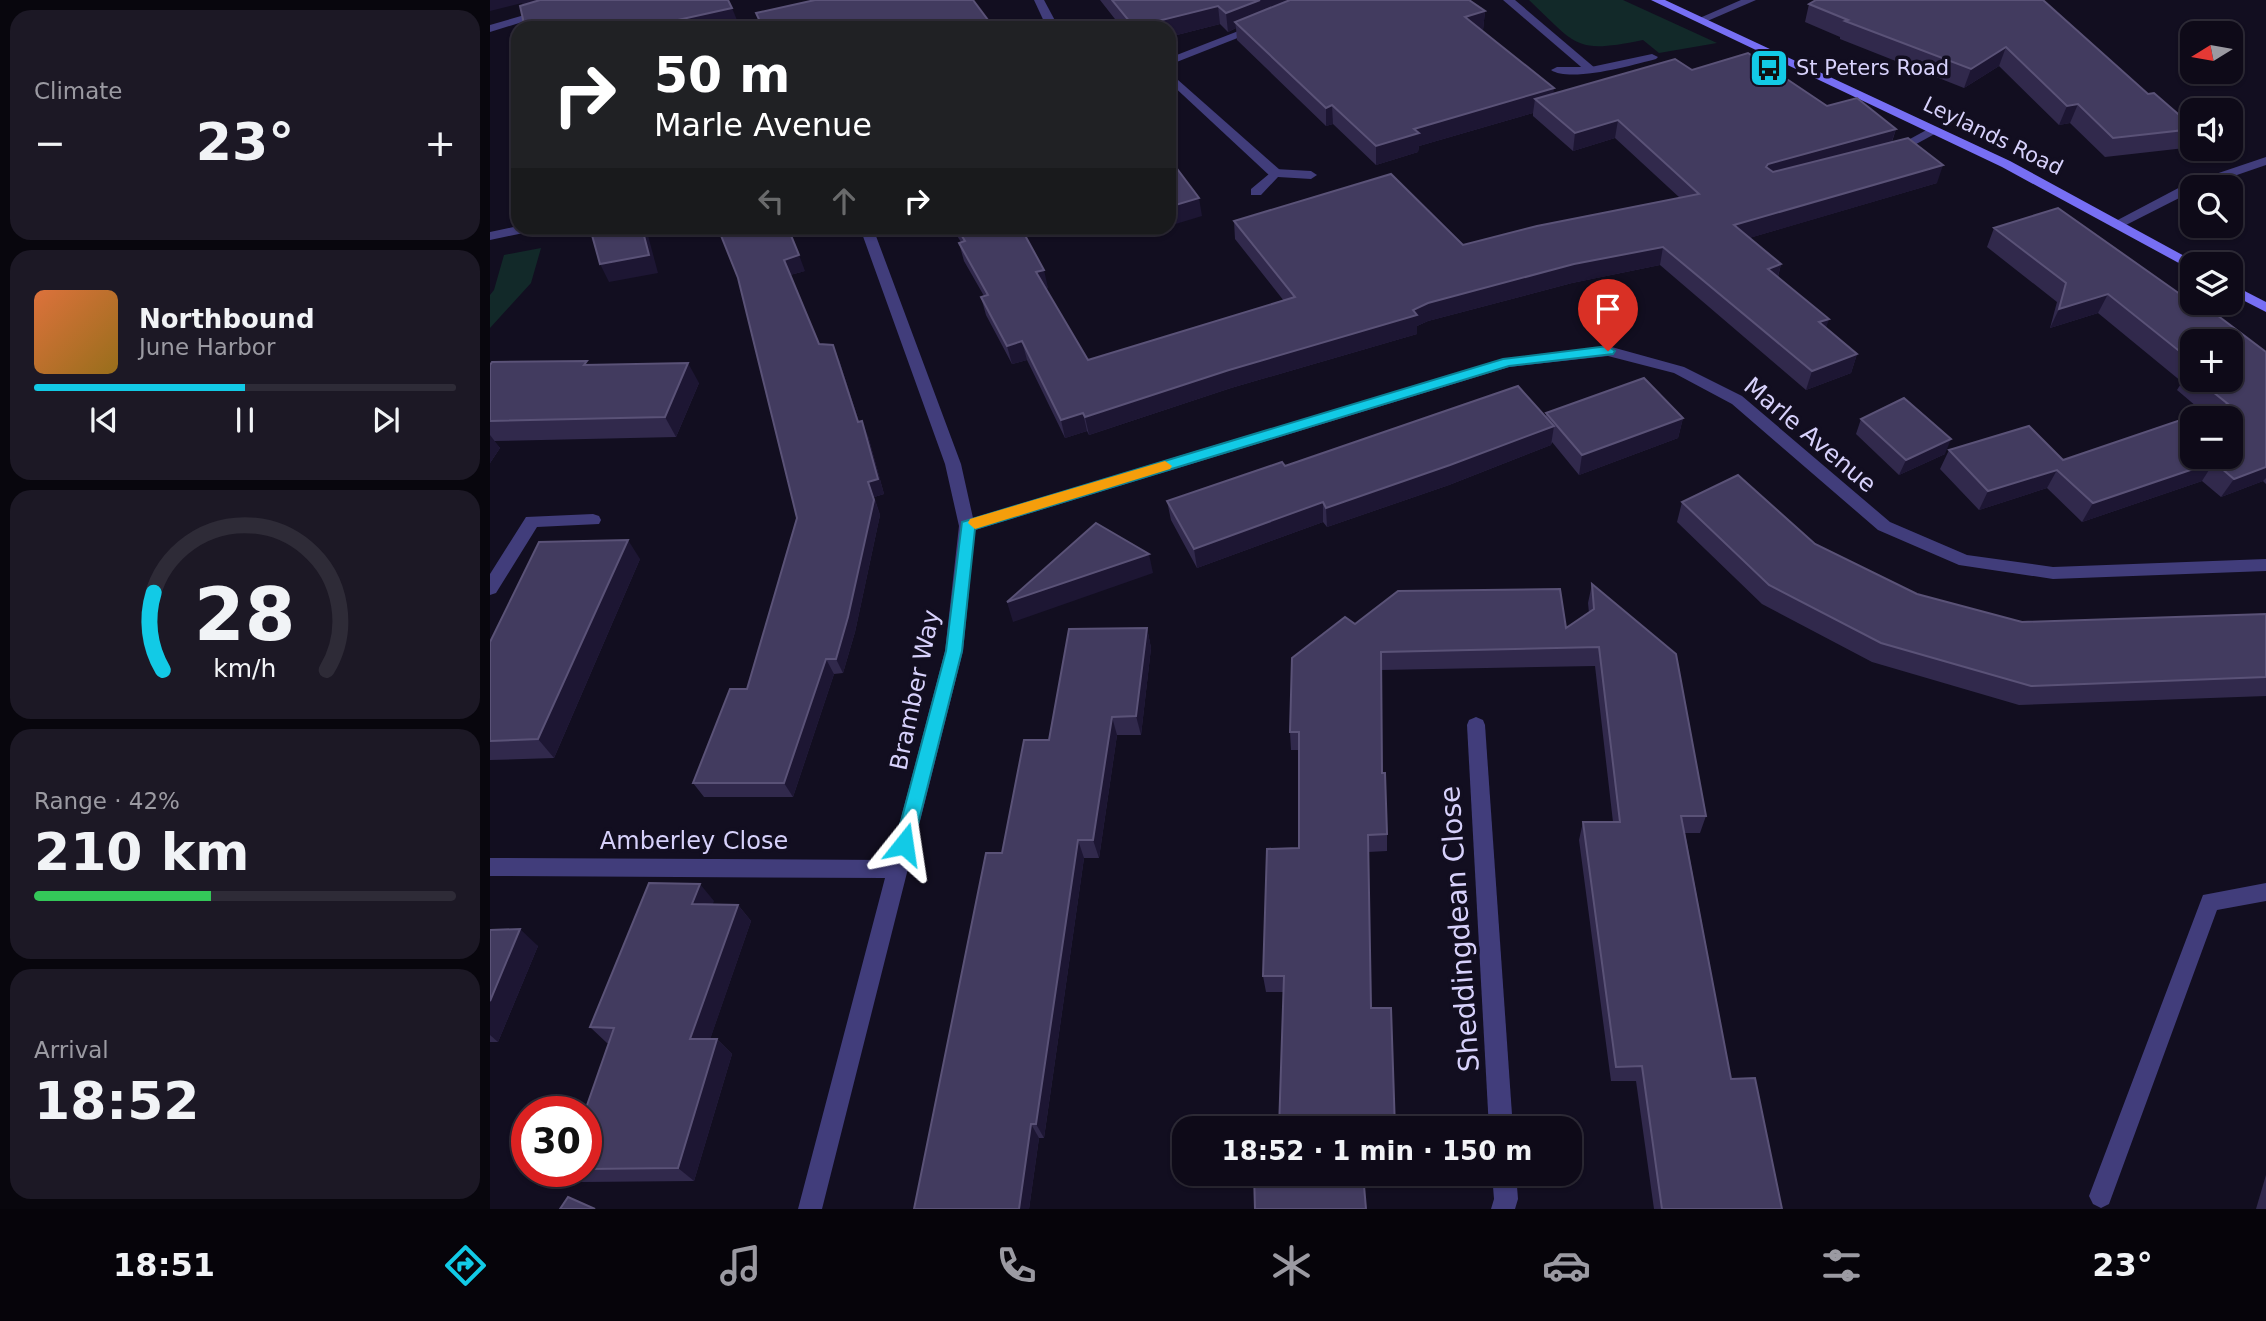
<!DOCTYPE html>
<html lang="en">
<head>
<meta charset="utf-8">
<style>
	body { margin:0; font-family:"DejaVu Sans",sans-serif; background:#1c1825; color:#f1f3f6; height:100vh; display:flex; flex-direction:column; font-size:26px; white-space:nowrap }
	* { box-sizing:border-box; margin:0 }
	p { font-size:23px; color:#9b9aa2 }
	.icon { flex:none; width:38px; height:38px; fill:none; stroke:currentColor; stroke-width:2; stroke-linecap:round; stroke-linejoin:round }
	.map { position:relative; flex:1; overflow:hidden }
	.panel { display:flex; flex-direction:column; gap:10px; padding:10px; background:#08060d; width:490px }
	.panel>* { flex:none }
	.top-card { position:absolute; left:21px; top:21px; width:665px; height:214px; border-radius:21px; box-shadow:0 2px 5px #0004,0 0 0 2px #2e2b37; background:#202124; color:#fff; overflow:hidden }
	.needle { width:46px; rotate:259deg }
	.buttons { position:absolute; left:1690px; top:21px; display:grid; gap:14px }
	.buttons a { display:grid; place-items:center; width:63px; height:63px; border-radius:14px; background:#0e0a18; box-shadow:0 2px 5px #0004,0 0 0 2px #2e2b37; font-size:35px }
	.speed { position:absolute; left:21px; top:1096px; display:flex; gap:14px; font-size:35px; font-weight:700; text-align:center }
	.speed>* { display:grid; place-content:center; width:91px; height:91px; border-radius:50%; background:#0e0a18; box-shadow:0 2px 5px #0004,0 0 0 2px #2e2b37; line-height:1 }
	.speed .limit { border:10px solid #d22; background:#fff; color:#111 }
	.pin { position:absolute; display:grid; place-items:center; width:60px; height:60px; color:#fff; margin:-72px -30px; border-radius:50% 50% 50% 0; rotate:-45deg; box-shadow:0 0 7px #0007 }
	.pin .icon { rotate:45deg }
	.me { position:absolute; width:77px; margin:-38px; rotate:15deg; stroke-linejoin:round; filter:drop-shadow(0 0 5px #0008) }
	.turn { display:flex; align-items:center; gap:24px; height:147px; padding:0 28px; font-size:32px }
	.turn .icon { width:91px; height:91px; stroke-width:2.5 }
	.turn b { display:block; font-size:49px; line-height:60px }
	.lanes { display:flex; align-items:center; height:66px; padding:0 28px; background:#0003; justify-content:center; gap:35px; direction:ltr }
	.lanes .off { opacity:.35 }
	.big { font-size:52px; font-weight:600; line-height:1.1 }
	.panel .card { flex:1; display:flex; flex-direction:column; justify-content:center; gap:10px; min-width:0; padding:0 24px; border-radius:21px; background:#1c1825 }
	.panel .dial { align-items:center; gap:0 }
	.dial svg { height:182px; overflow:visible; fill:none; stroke:#2e2b37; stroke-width:7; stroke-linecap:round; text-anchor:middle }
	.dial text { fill:#f1f3f6; stroke:none }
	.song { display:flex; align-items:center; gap:21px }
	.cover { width:84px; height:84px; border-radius:10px; background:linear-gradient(135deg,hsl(20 70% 55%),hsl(40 70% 35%)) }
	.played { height:7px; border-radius:4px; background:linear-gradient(90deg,#12cae6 50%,#2e2b37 50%) }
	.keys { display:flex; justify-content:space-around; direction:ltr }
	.heat { display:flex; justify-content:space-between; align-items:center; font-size:38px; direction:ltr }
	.charge { height:10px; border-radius:5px; background:linear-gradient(90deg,#34c759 42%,#2e2b37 0) }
	.trip { position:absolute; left:682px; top:1116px; width:410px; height:70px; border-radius:21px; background:#0e0a18; box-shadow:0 2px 5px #0004,0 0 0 2px #2e2b37; font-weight:600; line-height:70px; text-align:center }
	.tabs { display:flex; height:112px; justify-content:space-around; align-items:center; background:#06040a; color:#9b9aa2 }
	.tabs .icon { width:49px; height:49px }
	.tabs .on { color:#12cae6 }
	.tabs b { font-size:32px; color:#f1f3f6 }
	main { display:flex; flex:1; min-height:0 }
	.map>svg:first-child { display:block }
	.green { fill:#122929 }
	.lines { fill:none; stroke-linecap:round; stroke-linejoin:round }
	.lane { fill:#413d7b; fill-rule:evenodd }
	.street { fill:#413d7b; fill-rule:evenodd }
	.secondary { fill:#776ff4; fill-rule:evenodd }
	.wall { fill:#31294c; fill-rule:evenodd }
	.shaded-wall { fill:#1d1633 }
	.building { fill:#423b5f; stroke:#5a5277; stroke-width:2; fill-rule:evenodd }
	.route { fill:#12cae6; stroke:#0c8396; stroke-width:2 }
	.slow { fill:#f59e0b }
	.labels { text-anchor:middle; stroke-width:7; stroke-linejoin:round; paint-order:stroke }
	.far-poi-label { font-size:21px; fill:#d7d1fb; stroke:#120e20; text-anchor:start }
	.far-street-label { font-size:21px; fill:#d7d1fb; stroke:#120e20 }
	.street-label { font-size:24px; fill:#d7d1fb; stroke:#120e20 }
	.near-street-label { font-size:28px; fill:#d7d1fb; stroke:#120e20 }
</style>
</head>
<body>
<main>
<section class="panel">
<div class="card"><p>Climate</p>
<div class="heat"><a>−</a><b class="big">23°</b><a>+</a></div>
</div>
<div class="card">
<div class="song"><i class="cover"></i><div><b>Northbound</b><p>June Harbor</p></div></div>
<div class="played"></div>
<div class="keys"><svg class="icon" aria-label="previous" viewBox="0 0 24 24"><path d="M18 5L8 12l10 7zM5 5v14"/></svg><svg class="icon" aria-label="pause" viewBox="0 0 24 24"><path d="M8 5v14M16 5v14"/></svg><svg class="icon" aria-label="next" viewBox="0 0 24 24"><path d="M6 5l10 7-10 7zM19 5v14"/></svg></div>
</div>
<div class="card dial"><svg viewBox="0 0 100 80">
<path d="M14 69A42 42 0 1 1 86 69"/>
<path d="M14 69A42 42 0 0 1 10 35" stroke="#12cae6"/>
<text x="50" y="56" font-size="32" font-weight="700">28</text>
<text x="50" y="72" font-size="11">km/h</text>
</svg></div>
<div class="card"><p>Range · 42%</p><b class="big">210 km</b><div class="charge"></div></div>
<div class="card"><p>Arrival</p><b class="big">18:52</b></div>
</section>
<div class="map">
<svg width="1776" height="1209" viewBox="0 0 1776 1209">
	<rect width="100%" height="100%" fill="#120e20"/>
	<g class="green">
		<path d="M1039,0H1133L1227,43L1169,53L1153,40C1084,54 1088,46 1039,0Z"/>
		<polygon points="51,248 41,283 0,328 0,295 4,290 14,255"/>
	</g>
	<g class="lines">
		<g class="lane">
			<path d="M1162,54L1168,57L1166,59C1143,65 1080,83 1061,70L1067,67H1101Z"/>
			<polygon points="785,169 821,171 827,175 821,179 788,177 771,195 761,195 761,189"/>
			<polygon points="1776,883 1776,901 1727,910 1619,1204 1611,1208 1603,1204 1599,1196 1713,895"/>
		</g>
		<g class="street">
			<polygon points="86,0 103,0 0,32 0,25"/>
			<polygon points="544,0 554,0 569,28 557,28"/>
			<polygon points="1013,0 1025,0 1105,68 1105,72 1097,72"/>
			<polygon points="1251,0 1266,0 1215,22 1205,20"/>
			<polygon points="769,23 775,26 773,28 679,65 679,58"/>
			<polygon points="679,72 790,170 790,176 780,176 679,82"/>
			<polygon points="1442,127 1452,130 1406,155 1396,152"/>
			<polygon points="1776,157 1776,165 1712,187 1703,187 1703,191 1634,226 1624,226 1622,223 1696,184"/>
			<polygon points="28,226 45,228 43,231 0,240 0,232"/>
			<polygon points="370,228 383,228 471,464 483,518 1013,359 1118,346 1194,367 1252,396 1400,522 1477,555 1563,567 1776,559 1776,571 1563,579 1469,565 1388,530 1242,404 1184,373 1118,356 1019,367 485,530 473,651 332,1209 308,1209 395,878 0,876 0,858 400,860 455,651 469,526 455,464"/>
			<polygon points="103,514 109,516 111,520 109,524 47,527 6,593 0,595 0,574 36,517"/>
			<polygon points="986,717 993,720 995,725 1023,1129 999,1129 977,725 979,720"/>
			<polygon points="1002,1174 1026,1174 1028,1199 1025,1209 1001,1209 1004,1199"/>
		</g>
		<g class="secondary">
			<polygon points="1161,0 1175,0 1520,161 1709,264 1703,264 1703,269 1698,268 1512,167"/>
			<polygon points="1741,284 1776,302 1776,312 1741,294"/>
		</g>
	</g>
	<g class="wall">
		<polygon points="610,0 979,0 995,11 993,30 991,30 1063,93 1202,70 1337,106 1406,129 1402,142 1447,183 1259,238 1291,264 1288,277 1336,328 1367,354 1361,373 1316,390 1170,265 1082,283 938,321 927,326 927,334 741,388 599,435 597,431 575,438 537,360 522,364 496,315 491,297 494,296 474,261 469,243 471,242 462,228 531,228 558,288 556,289 598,360 794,301 745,239 744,221 973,245 1190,198 1125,138 1083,151 1043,116 1043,113 929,146 928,152 886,165 843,124 836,126 747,40 746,28 738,32 730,24 679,37 679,28 632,28"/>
		<polygon points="1553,0 1658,94 1703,127 1703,132 1695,148 1615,157 1580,123 1569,125 1509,66 1474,88 1350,39 1350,37 1315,22 1319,4"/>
		<path d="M1504,228L1697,299L1776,352V484L1773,481L1731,497L1712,481L1592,522L1557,488L1489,510L1450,469L1459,450L1573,460L1713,412L1687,390L1692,382L1608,313L1560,328L1567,302L1497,247ZM1703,341L1741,380H1703Z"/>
		<polygon points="315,271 300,275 329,344 349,360 369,422 378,436 394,494 384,497 390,515 365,632 353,673 344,674 303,797 214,797 203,783 257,689 307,518 248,278"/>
		<polygon points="0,365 100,365 209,383 186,437 4,441 10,448 0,463"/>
		<polygon points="1056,413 1193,418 1188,438 1089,475 1062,442 1061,445 959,485 837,527 833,522 707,568 681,520 677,501 795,466 1056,417"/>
		<polygon points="1371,419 1455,454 1409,475 1366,434"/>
		<polygon points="1192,502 1325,544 1427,594 1532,622 1776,614 1776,696 1529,705 1382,662 1272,604 1187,522"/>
		<polygon points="150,559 64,758 0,760 0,642"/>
		<polygon points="1102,584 1216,816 1210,833 1195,833 1241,1079 1292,1209 1164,1209 1146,1081 1121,1081 1089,840 1093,822 1123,822 1105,666 891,670 892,773 897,834 897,851 878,852 881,1008 905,1129 794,992 776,992 773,976 809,848 809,750 801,750 800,732 865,624 1076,628 1099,613 1098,603"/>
		<polygon points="657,628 661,648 651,735 627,735 609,858 594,858 554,1138 549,1138 539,1209 424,1209 512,853 559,740"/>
		<polygon points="224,901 222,904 248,905 261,921 220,1039 227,1039 242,1054 204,1181 92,1182 75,1171 96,1171 96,1111 119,1043 117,1043 100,1027"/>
		<polygon points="0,930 48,946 8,1042 0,1042"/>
		<polygon points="1776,1175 1776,1209 1766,1209"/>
	</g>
	<g class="shaded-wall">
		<polygon points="0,0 77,0 36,12 32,3 0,11"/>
		<polygon points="770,0 817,0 745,22 746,28 738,32 736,13"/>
		<polygon points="728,6 730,24 679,37 679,28 644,28 644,27"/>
		<polygon points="242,8 249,25 234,28 156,28 156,27"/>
		<polygon points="995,11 993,30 974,35 975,17"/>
		<polygon points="1516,47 1509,66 1474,88 1481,69"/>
		<polygon points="1064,88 1062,107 1045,99 1043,113 929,146 928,152 886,165 886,146 924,129"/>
		<polygon points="1588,104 1580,123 1569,125 1577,106"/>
		<polygon points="842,105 843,124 836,126 836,108"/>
		<polygon points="1128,120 1125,138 1083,151 1085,133"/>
		<polygon points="1406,129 1400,146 1273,181 1276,167 1278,164"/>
		<polygon points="1453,165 1447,183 1239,244 1244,225"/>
		<polygon points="709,198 712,216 679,226 679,207"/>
		<polygon points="152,228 156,228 168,273 119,282 110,264"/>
		<polygon points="1173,247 1170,265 1082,283 938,321 927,326 927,334 741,388 599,435 595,417 923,310 938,303 1084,264"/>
		<polygon points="309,255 315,271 300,275 294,260"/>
		<polygon points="1291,264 1286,283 1278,269"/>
		<polygon points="554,270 558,288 550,290 546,272"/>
		<polygon points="1618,294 1608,313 1560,328 1569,309"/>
		<polygon points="1339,319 1333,337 1329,322"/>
		<polygon points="532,341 537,360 522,364 517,346"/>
		<polygon points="343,345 349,360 374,437 368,422"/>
		<polygon points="1367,354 1361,373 1316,390 1322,371"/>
		<polygon points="198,363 209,383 186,437 175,417"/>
		<polygon points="593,413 597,431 575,438 571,420"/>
		<polygon points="1193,418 1188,438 1089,475 1092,455"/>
		<polygon points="372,421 378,436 394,494 384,497 390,515 365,632 353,673 346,659 378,482"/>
		<polygon points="1064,426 1061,445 959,485 837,527 836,508"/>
		<polygon points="0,435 10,448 0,463"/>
		<polygon points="1461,439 1455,454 1409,475 1416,460"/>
		<polygon points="1724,462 1712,481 1592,522 1603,503"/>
		<polygon points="1776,467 1776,478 1773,481 1731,497 1744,479"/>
		<polygon points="1567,470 1557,488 1489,510 1498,491"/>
		<polygon points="833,502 833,522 707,568 704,549"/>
		<polygon points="138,540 150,559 64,758 48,739"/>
		<polygon points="659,554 663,573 523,622 517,602"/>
		<polygon points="657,628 661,648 651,735 646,716"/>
		<polygon points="336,659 344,674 303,797 294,783"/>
		<polygon points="622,717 627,735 609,858 603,840"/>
		<polygon points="588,840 594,858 554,1138 546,1124"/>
		<polygon points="210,884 224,901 216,920 202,904"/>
		<polygon points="248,905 261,921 215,1054 200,1039"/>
		<polygon points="30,929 48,946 8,1042 0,1035 0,1001"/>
		<polygon points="227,1039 242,1054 204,1181 188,1168"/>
		<polygon points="541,1124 549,1138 539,1209 529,1209"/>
	</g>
	<g class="building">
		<polygon points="50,0 238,0 242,8 156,27 156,28 35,28 30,6"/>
		<polygon points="325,0 483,0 504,28 273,28 266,13"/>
		<polygon points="622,0 770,0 736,13 728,6 644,27"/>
		<polygon points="800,0 979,0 995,11 975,17 1064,88 924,129 929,133 886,146 842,105 836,108 745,22"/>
		<polygon points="1326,0 1553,0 1658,94 1664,93 1703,127 1703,129 1623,138 1588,104 1577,106 1516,47 1481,69 1355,21 1358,20 1319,4"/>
		<polygon points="570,22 575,28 546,28"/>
		<polygon points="1258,53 1337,106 1367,98 1406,129 1278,164 1276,167 1283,172 1418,138 1453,165 1244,225 1291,264 1278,269 1339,319 1329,322 1367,354 1322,371 1173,247 1084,264 938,303 923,310 927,315 739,370 595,417 593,413 571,420 532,341 517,346 491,297 498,295 469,243 475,241 467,228 531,228 554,270 546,272 598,360 805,297 744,221 901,174 973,245 1047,226 1209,194 1128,120 1085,133 1045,99 1185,59 1202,70"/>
		<polygon points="679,158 709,198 679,207"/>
		<path d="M1568,208L1697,299L1703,297V303H1711L1776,352V467L1744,479L1724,462L1603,503L1567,470L1498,491L1459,450L1539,426L1573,460L1738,404L1708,380H1741V341H1703V362L1618,294L1569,309L1576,283L1504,228ZM1703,418H1741V457H1703Z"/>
		<polygon points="100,228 152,228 159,255 110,264"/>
		<polygon points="228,228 298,228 309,255 294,260 329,344 343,345 368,422 372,421 388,479 378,482 384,500 358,617 346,659 336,659 294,783 203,783 240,689 257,689 307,518 248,278"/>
		<polygon points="97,361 94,365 198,363 175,417 0,421 0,365 2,362"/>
		<polygon points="1154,378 1193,418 1092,455 1056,413"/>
		<polygon points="1028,386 1064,426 960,465 836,508 833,502 704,549 677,501 792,462 795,466"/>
		<polygon points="1414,398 1461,439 1416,460 1371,419"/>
		<polygon points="1248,475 1325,544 1427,594 1532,622 1776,614 1776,677 1541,686 1391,643 1279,585 1192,502"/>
		<polygon points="606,523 659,554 517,602"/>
		<polygon points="138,540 48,739 0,741 0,642 49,542"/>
		<polygon points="1102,584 1186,654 1216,816 1191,816 1241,1079 1265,1078 1292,1209 1172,1209 1152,1066 1126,1067 1093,822 1130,822 1109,647 891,652 892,773 895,773 897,834 878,835 881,1008 901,1008 905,1129 789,1129 794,976 773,976 777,849 809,848 809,732 800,732 802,658 855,617 865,624 908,591 1070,589 1076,628 1104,609"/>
		<polygon points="657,628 646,716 622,717 603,840 588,840 546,1124 541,1124 529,1209 424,1209 496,853 512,853 534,740 559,740 579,629"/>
		<polygon points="159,883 210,884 202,904 248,905 200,1039 227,1039 188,1168 96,1169 96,1111 95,1111 124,1028 100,1027"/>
		<polygon points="30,929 0,1001 0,930"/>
		<polygon points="764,1174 873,1174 876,1209 765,1209"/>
		<polygon points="78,1197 105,1209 70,1209"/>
	</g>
	<polygon class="route" points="1118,346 1125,351 1123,354 1019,366 485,529 472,651 423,844 421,850 414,852 408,850 405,844 456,651 472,522 1013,359"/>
	<polygon class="slow" points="675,461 682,466 680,469 485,529 478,523 480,519"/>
	<defs>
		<g id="bus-square" transform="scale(2.0125)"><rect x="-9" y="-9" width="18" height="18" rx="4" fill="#12cae6" stroke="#120e20"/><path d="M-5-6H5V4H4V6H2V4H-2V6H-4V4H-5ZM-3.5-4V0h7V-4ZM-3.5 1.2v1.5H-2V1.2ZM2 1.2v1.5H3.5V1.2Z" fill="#111"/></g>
	</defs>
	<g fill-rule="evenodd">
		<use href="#bus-square" x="1279" y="68"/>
	</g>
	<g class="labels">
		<g class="far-poi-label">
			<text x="1306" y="75">St Peters Road</text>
		</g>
		<g class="far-street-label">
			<text transform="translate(1503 136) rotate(26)" y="7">Leylands Road</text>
		</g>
		<g class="street-label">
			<text transform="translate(1320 435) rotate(40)" y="8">Marle Avenue</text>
			<text transform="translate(425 690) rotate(-78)" y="8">Bramber Way</text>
			<text x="204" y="849">Amberley Close</text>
		</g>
		<g class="near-street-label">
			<text transform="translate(969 929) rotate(-94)" y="10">Sheddingdean Close</text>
		</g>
	</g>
</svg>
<div class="buttons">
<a><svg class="needle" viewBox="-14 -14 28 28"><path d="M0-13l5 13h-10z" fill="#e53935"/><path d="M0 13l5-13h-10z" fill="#9b9aa2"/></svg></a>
<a><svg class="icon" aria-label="sound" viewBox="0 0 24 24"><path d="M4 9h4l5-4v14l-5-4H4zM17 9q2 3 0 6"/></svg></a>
<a><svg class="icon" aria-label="search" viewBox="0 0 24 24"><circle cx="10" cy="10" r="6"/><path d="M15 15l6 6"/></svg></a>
<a><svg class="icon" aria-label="layers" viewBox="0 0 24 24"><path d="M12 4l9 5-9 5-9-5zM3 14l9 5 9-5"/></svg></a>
<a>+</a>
<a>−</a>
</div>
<div class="speed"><div class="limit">30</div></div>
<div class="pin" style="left:1118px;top:351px;background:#d93025"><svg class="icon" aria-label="arrive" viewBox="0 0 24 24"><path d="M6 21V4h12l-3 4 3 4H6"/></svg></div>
<svg class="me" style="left:414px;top:844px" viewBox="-20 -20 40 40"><path d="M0-17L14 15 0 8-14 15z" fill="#12cae6" stroke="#fff" stroke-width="4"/></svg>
<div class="trip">18:52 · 1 min · 150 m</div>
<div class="top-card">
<div class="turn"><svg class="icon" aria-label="right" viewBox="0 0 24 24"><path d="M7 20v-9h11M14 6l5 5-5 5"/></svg><div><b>50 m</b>Marle Avenue</div></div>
<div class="lanes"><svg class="icon off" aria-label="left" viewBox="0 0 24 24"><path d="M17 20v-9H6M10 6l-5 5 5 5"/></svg><svg class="icon off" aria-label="ahead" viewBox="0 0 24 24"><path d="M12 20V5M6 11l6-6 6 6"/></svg><svg class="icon" aria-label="right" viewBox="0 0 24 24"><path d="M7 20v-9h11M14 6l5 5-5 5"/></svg></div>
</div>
</div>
</main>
<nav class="tabs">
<b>18:51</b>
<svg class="icon on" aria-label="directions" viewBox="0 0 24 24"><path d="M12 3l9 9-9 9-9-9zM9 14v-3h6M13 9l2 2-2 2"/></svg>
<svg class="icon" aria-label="music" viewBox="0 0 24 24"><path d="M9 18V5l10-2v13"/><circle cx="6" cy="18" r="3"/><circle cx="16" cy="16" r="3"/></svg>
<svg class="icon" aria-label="phone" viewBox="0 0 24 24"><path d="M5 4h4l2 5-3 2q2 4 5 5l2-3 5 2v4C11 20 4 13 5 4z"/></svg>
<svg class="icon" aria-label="climate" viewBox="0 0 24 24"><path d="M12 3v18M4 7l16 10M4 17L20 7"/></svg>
<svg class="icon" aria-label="car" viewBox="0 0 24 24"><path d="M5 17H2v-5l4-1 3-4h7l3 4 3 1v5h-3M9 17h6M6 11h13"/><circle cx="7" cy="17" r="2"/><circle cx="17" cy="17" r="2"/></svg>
<svg class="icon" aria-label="filters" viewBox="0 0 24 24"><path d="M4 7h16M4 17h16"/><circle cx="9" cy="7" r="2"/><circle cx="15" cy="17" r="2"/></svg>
<b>23°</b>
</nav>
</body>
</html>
